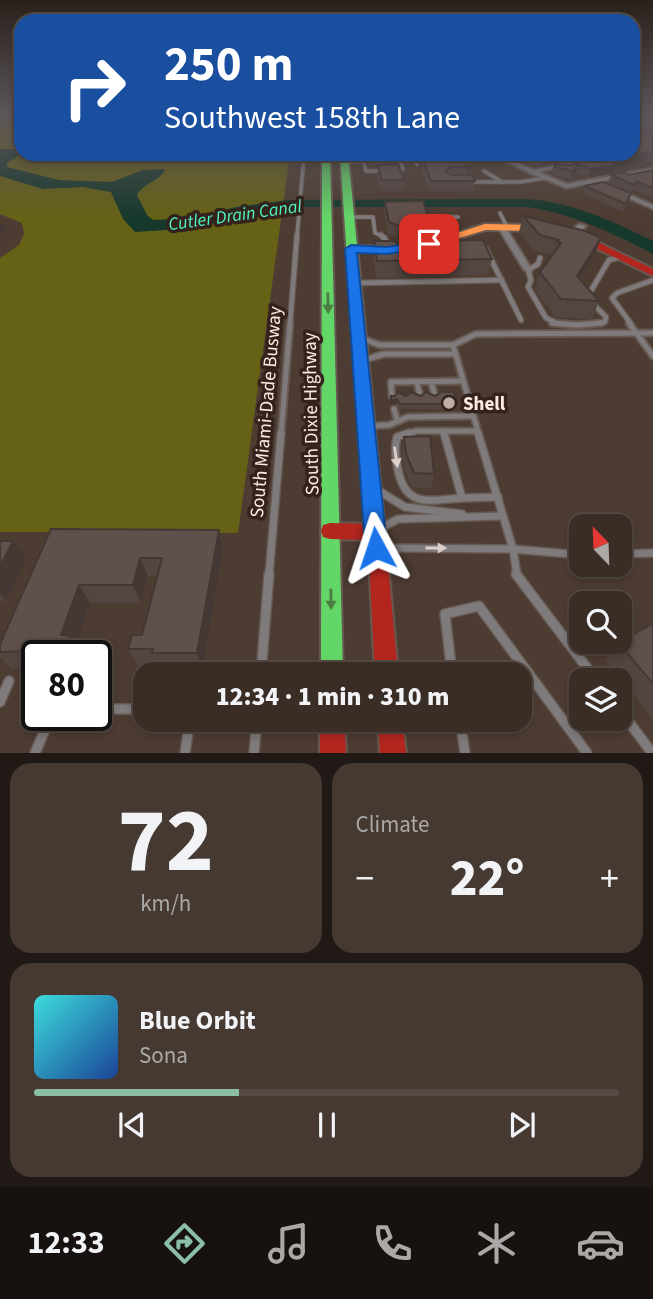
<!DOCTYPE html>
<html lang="en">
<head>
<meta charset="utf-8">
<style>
	body { margin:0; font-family:"Source Sans 3",sans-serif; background:#453932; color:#f1f3f6; height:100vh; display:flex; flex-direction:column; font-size:26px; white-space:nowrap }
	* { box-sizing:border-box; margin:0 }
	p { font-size:23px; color:#aba8a7 }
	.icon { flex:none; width:38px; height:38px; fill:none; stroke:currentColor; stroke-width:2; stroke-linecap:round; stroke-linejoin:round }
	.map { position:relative; height:753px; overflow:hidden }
	.drawer { display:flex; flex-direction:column; gap:10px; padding:10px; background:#201915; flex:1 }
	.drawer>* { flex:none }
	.guide { position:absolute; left:14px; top:14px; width:626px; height:147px; border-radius:21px; box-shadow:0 4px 10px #0003,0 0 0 2px #544943; background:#1a4fa0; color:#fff; overflow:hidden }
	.needle { width:46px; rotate:337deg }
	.tools { position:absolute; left:569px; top:514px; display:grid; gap:14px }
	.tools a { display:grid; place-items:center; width:63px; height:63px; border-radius:14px; background:#3a2d26; box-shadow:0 4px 10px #0003,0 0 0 2px #544943; font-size:35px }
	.speed { position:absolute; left:21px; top:640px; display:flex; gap:14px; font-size:35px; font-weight:700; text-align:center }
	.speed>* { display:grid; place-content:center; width:91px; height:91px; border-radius:50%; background:#3a2d26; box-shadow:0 4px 10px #0003,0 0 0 2px #544943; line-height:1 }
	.speed .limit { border:4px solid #111; border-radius:10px; background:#fff; color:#111 }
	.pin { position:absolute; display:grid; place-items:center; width:60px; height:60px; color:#fff; margin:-30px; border-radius:14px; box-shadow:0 4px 10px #0006 }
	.me { position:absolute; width:77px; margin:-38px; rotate:355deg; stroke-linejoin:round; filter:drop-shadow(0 0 5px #0008) }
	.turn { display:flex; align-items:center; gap:24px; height:147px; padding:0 35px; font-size:32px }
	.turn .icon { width:91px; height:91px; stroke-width:2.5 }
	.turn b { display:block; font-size:49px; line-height:60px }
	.big { font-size:52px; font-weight:800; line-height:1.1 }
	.drawer .card { flex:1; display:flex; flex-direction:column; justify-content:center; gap:10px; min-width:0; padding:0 24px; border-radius:21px; background:#453932 }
	.drawer .dial { align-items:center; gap:0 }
	.dial b { font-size:91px; line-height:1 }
	.song { display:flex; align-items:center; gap:21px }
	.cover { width:84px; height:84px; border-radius:10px; background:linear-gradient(135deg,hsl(180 70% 55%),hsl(220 70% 35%)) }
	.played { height:7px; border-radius:4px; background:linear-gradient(90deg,#8abfa5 35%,#544943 35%) }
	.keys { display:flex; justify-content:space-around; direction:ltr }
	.heat { display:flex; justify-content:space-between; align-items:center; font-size:38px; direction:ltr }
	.drawer .tiles { flex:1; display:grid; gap:10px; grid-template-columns:1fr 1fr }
	.card:last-child { grid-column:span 2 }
	.trip { position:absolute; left:133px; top:662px; width:399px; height:70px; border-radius:21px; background:#3a2d26; box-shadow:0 4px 10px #0003,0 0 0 2px #544943; font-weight:800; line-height:70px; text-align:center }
	.tab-bar { display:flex; height:112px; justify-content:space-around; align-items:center; background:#17120f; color:#aba8a7 }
	.tab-bar .icon { width:49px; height:49px }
	.tab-bar .current { color:#8abfa5 }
	.tab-bar b { font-size:32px; color:#f1f3f6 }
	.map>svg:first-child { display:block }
	.green { fill:#656115 }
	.water { fill:#17392d }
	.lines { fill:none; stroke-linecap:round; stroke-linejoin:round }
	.lane-far5-casing { stroke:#665951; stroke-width:4.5 }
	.lane-far4-casing { stroke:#665951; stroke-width:5 }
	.lane-far3-casing { stroke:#665951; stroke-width:7 }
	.lane-far2-casing { stroke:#665951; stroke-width:9 }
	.lane-far1-casing { stroke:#665951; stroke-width:10 }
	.lane-casing { stroke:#665951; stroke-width:12 }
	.street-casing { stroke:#665951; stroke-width:4 }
	.fast-casing { stroke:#665951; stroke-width:4 }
	.slow-casing { stroke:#665951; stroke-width:4 }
	.jam-casing { stroke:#665951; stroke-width:4 }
	.lane-far5 { stroke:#7f7b7c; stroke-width:2.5 }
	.lane-far4 { stroke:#7f7b7c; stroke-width:3.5 }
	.lane-far3 { stroke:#7f7b7c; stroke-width:4.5 }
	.lane-far2 { stroke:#7f7b7c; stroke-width:5 }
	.lane-far1 { stroke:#7f7b7c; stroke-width:7 }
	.lane { stroke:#7f7b7c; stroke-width:9 }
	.street { fill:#7f7b7c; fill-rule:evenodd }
	.fast { fill:#63d668; fill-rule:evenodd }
	.slow { fill:#ff974d; fill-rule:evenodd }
	.jam { fill:#b3261e; fill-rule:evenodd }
	.wall { fill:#534540 }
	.shaded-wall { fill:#433834 }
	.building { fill:#60504b; stroke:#433834; stroke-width:2 }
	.oneway { fill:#4b7c42 }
	.oneway2 { fill:#ddcfc9 }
	.route { fill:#1a73e8; stroke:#114b97; stroke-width:2 }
	.poi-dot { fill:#bfaea5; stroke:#33231c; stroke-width:2.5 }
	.labels { text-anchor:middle; stroke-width:7; stroke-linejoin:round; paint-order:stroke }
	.far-water-label { font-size:18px; font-style:italic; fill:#4df6c2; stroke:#33231c }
	.poi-label { font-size:19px; font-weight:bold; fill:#fcebe3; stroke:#33231c; text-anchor:start }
	.street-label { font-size:19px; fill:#fcebe3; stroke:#33231c }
</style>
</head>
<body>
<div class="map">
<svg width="653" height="753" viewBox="0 0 653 753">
	<rect width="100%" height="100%" fill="#4d3c32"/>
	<polygon class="green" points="0,114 21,114 21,154 290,154 238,533 0,532 0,258 19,245 24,234 22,223 0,214"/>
	<path class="water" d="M0,149H21L22,154L7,163V167L59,180L112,182L143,170L165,169C161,181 143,183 137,195L147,215L153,220L191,218L236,207L288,200L526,199C572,202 612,221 653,241V254C612,233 574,214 528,207H287L239,216L198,228L135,232L123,219L111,192L83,187L43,189L0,176Z"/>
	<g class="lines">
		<g class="lane-far5-casing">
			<g id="lane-far5">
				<polyline points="390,155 399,157 403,169"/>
				<polyline points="413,155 417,165"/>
				<polyline points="454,155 465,154"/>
				<polyline points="345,162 364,162 365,169"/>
				<polyline points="364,162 362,154 373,155"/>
				<polyline points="303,169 304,154"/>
			</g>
		</g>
		<g class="lane-far4-casing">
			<g id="lane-far4">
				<polyline points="365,167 366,171 382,171"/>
				<polyline points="396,170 403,169 402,167"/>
				<polyline points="484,171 502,182"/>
				<polyline points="468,182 520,182 545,178"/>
				<polyline points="500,213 506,225"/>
				<polyline points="352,217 373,217 375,233 385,237"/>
				<polyline points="456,234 441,226 435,217 458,217"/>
				<polyline points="297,237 303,167"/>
			</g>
		</g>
		<g class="lane-far3-casing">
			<g id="lane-far3">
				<polyline points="381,235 389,244"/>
				<polyline points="486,249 521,320"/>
				<polyline points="540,258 538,264 528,270 531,280 528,287 546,318 559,324"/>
				<polyline points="358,283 502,280"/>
				<polyline points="588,296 609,260 620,257"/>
				<polyline points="290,324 297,235"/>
				<polyline points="590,324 605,322 606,317 593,304"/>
				<polyline points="631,324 612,298 617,293 653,280"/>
			</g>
		</g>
		<g class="lane-far2-casing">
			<g id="lane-far2">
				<polyline points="552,323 577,325 602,323"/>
				<polyline points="629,323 653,356"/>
				<polyline points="363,339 380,345 453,345"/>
				<polyline points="364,360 384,354 454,354"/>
				<polyline points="417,382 420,396"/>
				<polyline points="431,382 435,396"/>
				<polyline points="392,396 391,382 462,381"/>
				<polyline points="394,409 397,420"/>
				<polyline points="373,426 389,425 408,417 473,416"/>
				<polyline points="443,431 444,435"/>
				<polyline points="281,435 290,323"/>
				<polyline points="404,435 417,431 477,431"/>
				<polyline points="479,435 453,345 476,334 653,333"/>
			</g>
		</g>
		<g class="lane-far1-casing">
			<g id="lane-far1">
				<path d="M409,433L397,437C394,448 396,458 398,470C406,509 430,500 462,498"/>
				<polyline points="444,433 462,498 498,497"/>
				<polyline points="478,433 513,549 517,575"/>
				<polyline points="379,491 405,507 462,514"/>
				<polyline points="383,527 398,519 503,516"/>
				<polyline points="386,545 389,548 513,549 581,555"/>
				<polyline points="620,554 653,553"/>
				<polyline points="269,575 281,433"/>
			</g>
		</g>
		<g class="lane-casing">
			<g id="lane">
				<polyline points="516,574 597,681"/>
				<polyline points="261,674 269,574"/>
				<polyline points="452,674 445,614 479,606 587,753"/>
				<polyline points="0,702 9,681"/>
				<polyline points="96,709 145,709"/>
				<polyline points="620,710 652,753"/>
				<polyline points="460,719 465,753"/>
				<polyline points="35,753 51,716"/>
				<polyline points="185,753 190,719"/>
				<polyline points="254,753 257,719"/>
			</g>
		</g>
		<g class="street-casing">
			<g id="street">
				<polygon points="490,154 498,154 534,170 557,165 558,162 573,159 584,163 584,165 574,169 571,167 577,164 573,163 539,172 567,184 653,168 653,172 566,188 530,173"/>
				<polygon points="617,191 621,191 653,205 653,209 617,193"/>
				<polygon points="498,224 505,226 532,270 531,272 528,272 524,270 497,226"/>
				<polygon points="579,224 586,226 575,237 569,237 569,233"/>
			</g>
		</g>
		<g class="fast-casing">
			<g id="fast">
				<polygon points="322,154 330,154 343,674 321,674"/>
				<polygon points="340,154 348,154 386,543 383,549 376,551 369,549 366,543"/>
			</g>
		</g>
		<g class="slow-casing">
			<polygon id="slow" points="485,224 538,225 543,228 538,231 486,230 425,248 420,245"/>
		</g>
		<g class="jam-casing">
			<g id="jam">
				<polygon points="579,236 585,236 653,269 653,276 579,240"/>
				<polygon points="351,246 391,246 396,249 391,252 347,251 346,249"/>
				<polygon points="330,523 375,524 382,526 384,532 382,537 386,543 398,674 375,674 368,540 330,539 323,537 321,531 323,525"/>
				<polygon points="320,719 344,719 346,753 320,753"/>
				<polygon points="378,719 402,719 406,753 380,753"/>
			</g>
		</g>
		<use href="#lane-far5" class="lane-far5"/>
		<use href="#lane-far4" class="lane-far4"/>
		<use href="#lane-far3" class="lane-far3"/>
		<use href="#lane-far2" class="lane-far2"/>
		<use href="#lane-far1" class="lane-far1"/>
		<use href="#lane" class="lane"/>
		<use href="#street" class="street"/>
		<use href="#fast" class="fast"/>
		<use href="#slow" class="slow"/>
		<use href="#jam" class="jam"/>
	</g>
	<g class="wall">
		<polygon points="634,114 637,119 653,116 653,131 650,131 634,128 653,134 653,162 646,160 616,166 614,173 588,177 576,172 571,179 551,174 554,167 571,165 584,161 572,156 541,166 527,164 523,154 506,154 634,154"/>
		<polygon points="367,154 396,154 395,164 404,180 403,191 381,191 377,175 378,166 370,166 367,158"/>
		<polygon points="419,154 460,154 467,167 466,175 475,181 473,191 429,191 418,158"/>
		<polygon points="653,170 653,198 633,189 631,193 608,183 611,175 628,175"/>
		<polygon points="585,186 631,193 623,212 583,193"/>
		<polygon points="385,202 429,219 428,231 398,238 388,234 384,213"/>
		<polygon points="523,216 595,254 580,279 599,301 592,319 555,317 535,289 540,272 552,255 535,251 519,232"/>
		<polygon points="374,241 492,259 488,275 376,278 373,257"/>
		<polygon points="391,396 435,396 457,404 456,409 400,409 396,404 391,405"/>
		<polygon points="404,437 434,474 431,489 412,487 404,469 402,451"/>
		<polygon points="51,529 219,530 223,548 203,669 161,669 159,665 138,666 128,649 142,635 157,576 148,576 141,603 90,603 76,644 82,652 80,656 37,656 37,668 12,669 0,657 0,644"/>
		<polygon points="0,542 26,559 6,601 0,601"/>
		<polygon points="653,623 653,719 605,659 620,642"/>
	</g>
	<g class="shaded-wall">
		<polygon points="635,114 653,114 653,116 634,119"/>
		<polygon points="649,152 646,160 616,166 614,173 588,177 591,169 612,160"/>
		<polygon points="557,154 573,154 572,156 541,166 543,158"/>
		<polygon points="578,164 576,172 571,179 573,171"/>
		<polygon points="429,219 428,231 398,238 399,226"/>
		<polygon points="3,224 6,232 0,234 0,225"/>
		<polygon points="601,238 595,254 571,293 577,276"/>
		<polygon points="397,399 396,404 391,405 391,400"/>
		<polygon points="219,530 223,548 203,669 197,653"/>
		<polygon points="13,541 26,559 6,601 0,594 0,567"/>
		<polygon points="140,558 148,576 141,603 133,585"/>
		<polygon points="79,585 90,603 76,644 82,652 80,656 69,656 64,650 61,635"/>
	</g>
	<g class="building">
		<polygon points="634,114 635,114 634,116 637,119 653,116 653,124 637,121 634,123 634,128 653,134 653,153 649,152 612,160 617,165 591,169 578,164 573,171 554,167 555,164 571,165 587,160 589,154 634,154"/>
		<polygon points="370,154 396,154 396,155 371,156"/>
		<polygon points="421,154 460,154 467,167 449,167 446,172 451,175 472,175 475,181 431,181"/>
		<polygon points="528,154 557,154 543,158 529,157"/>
		<polygon points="398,164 404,180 382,180 378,165"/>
		<polygon points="653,170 653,188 636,181 634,185 611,175 625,172 628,175"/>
		<polygon points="603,182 631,193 626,204 585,186"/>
		<polygon points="423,201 429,219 399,226 389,222 385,202"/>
		<polygon points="523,216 585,231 601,238 577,276 599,301 561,299 540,272 561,243 557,242 559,240 540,235"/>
		<polygon points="483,240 492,259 377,261 374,241 395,241 399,245 412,241"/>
		<polygon points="398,392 406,396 411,392 421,396 426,392 435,396 441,392 454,392 457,404 400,404 397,399 391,400 391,396 395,396"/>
		<polygon points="430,436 434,474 414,473 406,454 404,437"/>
		<polygon points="51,529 219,530 197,653 152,653 153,649 128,649 132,635 142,635 162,558 140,558 133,585 79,585 61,635 70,636 64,650 0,652 0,644"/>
		<polygon points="0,541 13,541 0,567"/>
		<polygon points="653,623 653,684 619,643"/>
	</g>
	<defs><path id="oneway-solid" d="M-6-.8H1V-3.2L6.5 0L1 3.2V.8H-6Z" transform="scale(1.75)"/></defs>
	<g class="oneway">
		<use href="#oneway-solid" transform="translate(328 303) rotate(89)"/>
		<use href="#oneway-solid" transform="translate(331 599) rotate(89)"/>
	</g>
	<g class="oneway2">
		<use href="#oneway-solid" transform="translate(396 457) rotate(82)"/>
		<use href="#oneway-solid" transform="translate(436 548)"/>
	</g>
	<linearGradient id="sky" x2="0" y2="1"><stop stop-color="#2a211c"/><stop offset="0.52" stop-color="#5c565a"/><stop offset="1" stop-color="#5c565a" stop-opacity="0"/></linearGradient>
	<rect width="653" height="219" fill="url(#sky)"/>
	<polygon class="route" points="429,241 434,244 433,247 387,254 357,253 387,548 384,555 376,558 368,555 365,548 345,249 351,245 387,247"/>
	<circle class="poi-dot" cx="449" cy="403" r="7"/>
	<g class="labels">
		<g class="far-water-label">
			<text transform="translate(235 215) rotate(-8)" y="6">Cutler Drain Canal</text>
		</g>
		<g class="poi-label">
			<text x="463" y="410">Shell</text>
		</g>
		<g class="street-label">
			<text transform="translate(265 412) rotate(-85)" y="7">South Miami-Dade Busway</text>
			<text transform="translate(310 414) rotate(-91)" y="7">South Dixie Highway</text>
		</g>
	</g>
</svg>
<div class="tools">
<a><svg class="needle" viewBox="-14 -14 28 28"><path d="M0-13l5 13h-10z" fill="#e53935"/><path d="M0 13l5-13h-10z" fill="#aba8a7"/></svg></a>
<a><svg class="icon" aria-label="search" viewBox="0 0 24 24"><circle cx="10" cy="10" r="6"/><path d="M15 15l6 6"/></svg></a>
<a><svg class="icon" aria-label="layers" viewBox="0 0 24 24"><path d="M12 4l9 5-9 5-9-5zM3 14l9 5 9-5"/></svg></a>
</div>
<div class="speed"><div class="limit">80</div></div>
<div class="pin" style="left:429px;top:244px;background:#d93025"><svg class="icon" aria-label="arrive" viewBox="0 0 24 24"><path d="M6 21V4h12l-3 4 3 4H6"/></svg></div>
<svg class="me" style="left:376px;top:548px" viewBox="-20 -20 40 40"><path d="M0-17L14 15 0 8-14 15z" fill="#1a73e8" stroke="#fff" stroke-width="4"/></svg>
<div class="trip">12:34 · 1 min · 310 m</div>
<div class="guide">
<div class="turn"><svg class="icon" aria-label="right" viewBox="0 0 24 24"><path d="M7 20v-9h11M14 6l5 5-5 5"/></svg><div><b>250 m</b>Southwest 158th Lane</div></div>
</div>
</div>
<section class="drawer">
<div class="tiles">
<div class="card dial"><b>72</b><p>km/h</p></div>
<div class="card"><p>Climate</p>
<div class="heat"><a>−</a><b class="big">22°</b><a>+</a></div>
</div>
<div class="card">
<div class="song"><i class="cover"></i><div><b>Blue Orbit</b><p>Sona</p></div></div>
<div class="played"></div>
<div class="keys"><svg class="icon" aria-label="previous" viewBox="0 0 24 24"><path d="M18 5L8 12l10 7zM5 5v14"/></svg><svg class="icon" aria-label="pause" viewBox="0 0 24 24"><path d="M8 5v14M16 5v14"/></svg><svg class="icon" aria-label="next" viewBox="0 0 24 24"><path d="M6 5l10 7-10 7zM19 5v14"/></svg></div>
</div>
</div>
</section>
<nav class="tab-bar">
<b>12:33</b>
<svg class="icon current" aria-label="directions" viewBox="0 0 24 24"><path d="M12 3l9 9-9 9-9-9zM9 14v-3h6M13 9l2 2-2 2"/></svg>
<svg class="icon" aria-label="music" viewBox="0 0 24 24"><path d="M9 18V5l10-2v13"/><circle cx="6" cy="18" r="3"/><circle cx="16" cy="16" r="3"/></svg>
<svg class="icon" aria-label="phone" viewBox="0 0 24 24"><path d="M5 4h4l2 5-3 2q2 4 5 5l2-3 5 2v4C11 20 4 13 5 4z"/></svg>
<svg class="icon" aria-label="climate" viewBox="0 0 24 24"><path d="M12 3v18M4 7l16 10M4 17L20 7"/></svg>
<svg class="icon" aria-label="car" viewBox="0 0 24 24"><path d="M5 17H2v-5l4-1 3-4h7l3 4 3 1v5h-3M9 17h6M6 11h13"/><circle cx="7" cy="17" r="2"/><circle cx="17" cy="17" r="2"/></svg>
</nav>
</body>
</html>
